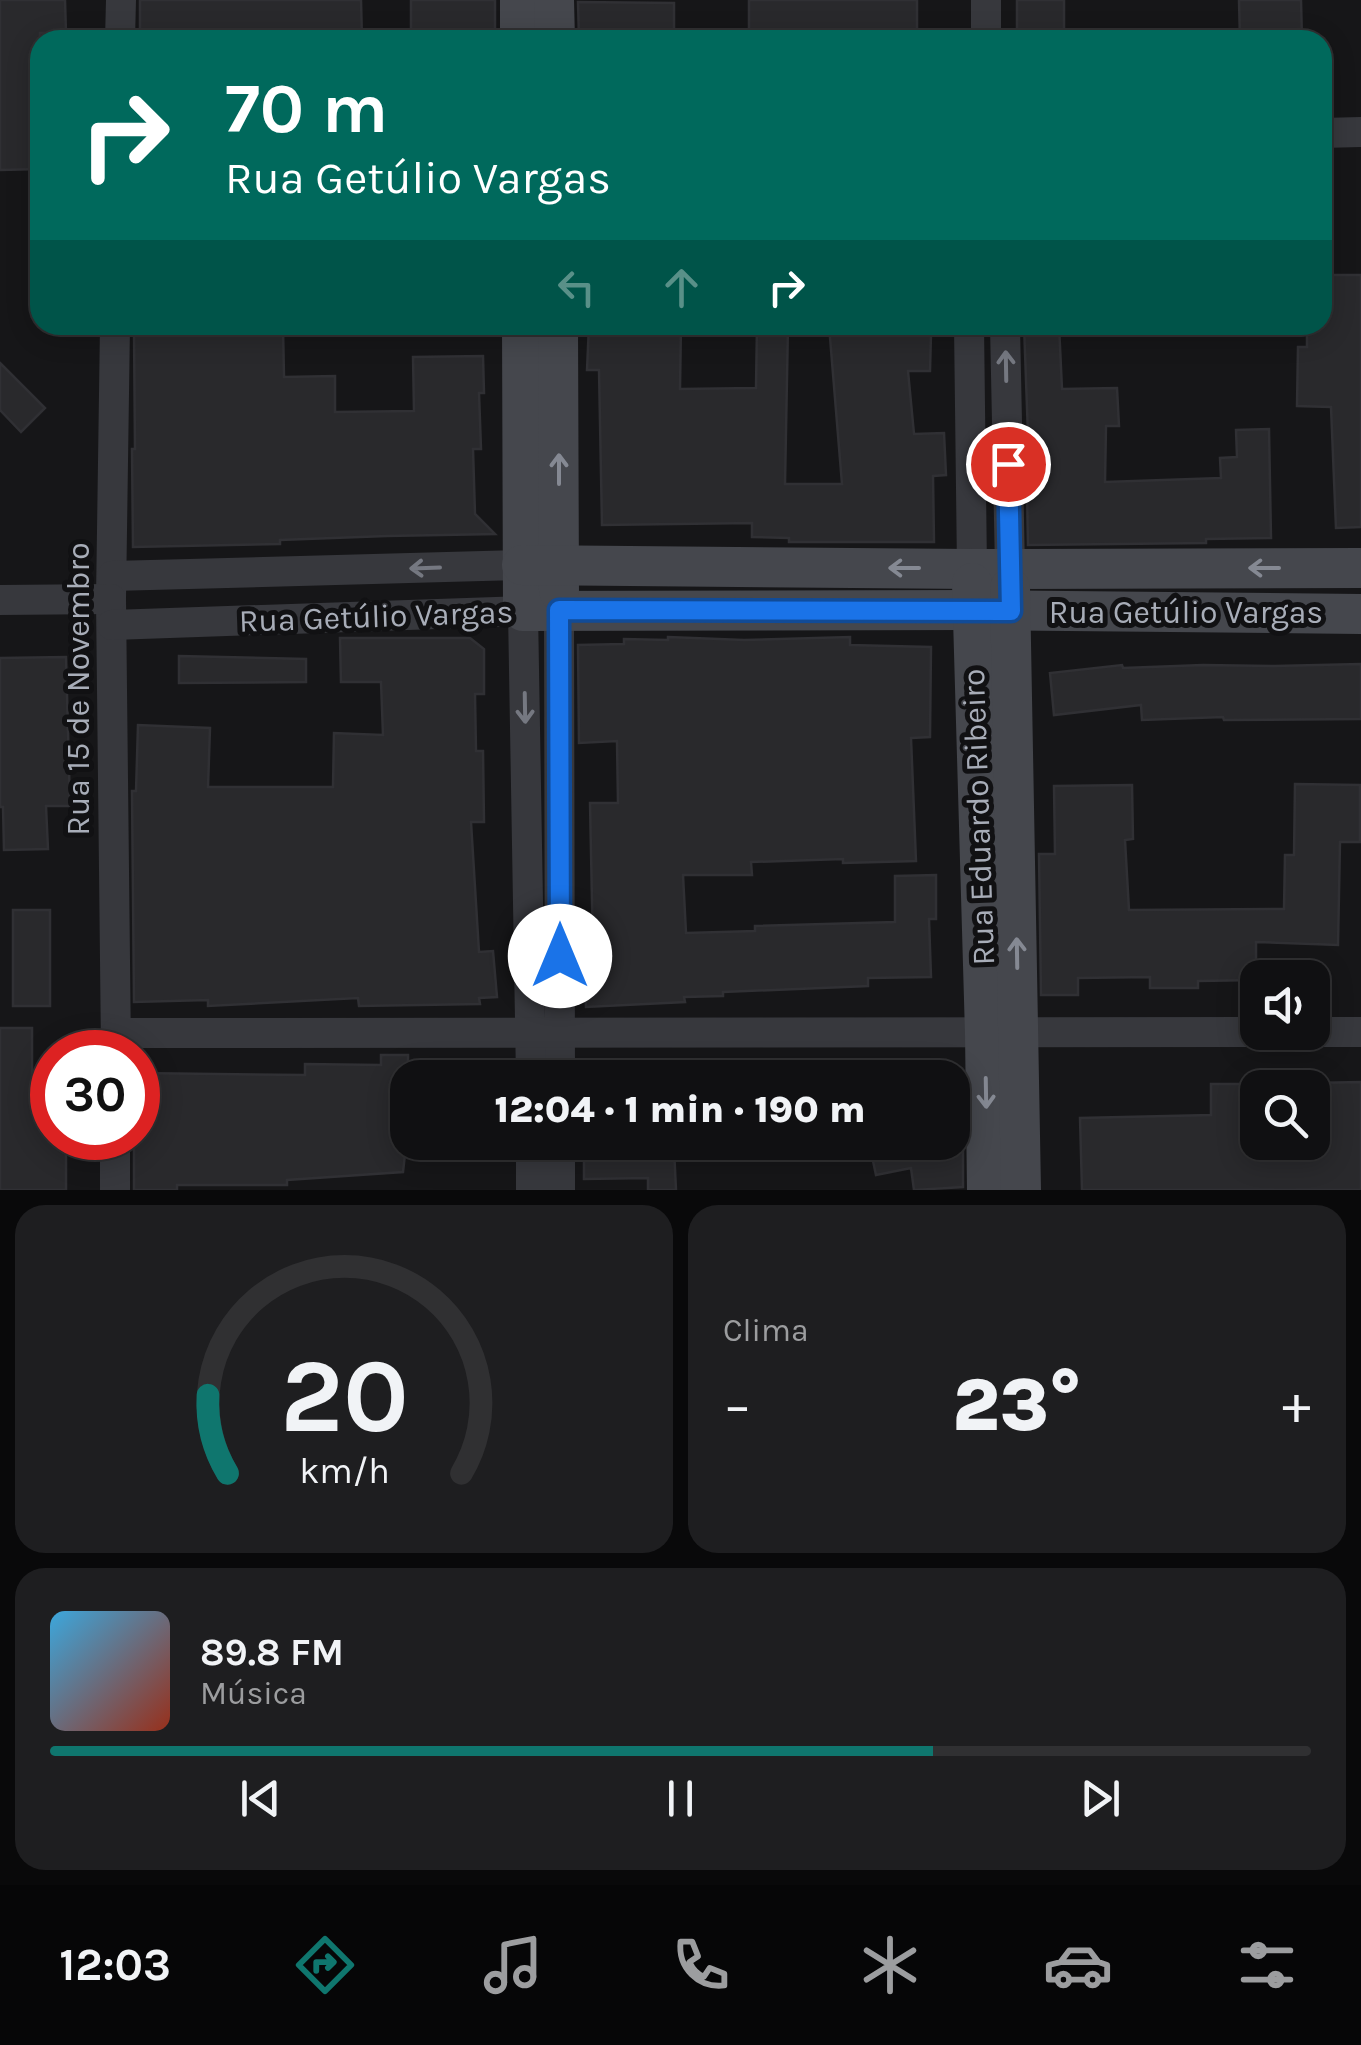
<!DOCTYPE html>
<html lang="pt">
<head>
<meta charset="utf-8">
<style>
	body { margin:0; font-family:Karla,sans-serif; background:#1e1e20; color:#f1f3f6; height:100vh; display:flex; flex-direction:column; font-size:38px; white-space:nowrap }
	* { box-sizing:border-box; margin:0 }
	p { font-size:32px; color:#9c9d9f }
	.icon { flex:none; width:55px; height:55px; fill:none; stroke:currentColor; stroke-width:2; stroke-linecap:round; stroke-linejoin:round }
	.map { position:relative; height:1190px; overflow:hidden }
	.details { display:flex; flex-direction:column; gap:15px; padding:15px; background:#09090a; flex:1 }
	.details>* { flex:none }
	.top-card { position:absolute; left:30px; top:30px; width:1302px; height:305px; border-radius:30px; box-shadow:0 5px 25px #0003,0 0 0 2px #303032; background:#00695c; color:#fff; overflow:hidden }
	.controls { position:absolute; left:1240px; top:960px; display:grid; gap:20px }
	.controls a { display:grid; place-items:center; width:90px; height:90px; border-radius:20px; background:#101012; box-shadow:0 5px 25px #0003,0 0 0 2px #303032; font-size:50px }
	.speed { position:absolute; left:30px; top:1030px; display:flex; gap:20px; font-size:50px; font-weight:700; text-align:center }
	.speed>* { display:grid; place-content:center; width:130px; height:130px; border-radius:50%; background:#101012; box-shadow:0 5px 25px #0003,0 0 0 2px #303032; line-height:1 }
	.speed .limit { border:15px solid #d22; background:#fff; color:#111 }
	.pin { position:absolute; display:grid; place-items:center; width:85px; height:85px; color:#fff; margin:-42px; border:5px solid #fff; border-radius:50%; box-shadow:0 2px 10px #0007 }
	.me { position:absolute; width:110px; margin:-55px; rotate:0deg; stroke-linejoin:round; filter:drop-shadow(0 0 8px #0008) }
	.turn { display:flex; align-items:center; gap:35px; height:210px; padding:0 30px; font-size:45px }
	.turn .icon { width:130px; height:130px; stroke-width:2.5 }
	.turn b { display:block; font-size:70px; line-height:85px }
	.lanes { display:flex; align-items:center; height:95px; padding:0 30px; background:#0003; justify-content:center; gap:50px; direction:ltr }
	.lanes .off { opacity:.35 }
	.big { font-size:75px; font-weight:800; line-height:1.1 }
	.details .card { flex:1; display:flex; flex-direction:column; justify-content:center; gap:15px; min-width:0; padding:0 35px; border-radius:30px; background:#1e1e20 }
	.details .dial { align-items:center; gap:0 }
	.dial svg { height:260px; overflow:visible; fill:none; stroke:#303032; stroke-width:7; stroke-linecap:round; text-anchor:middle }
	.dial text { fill:#f1f3f6; stroke:none }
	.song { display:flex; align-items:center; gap:30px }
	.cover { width:120px; height:120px; border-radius:15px; background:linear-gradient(135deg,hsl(200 70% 55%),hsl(10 70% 35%)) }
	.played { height:10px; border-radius:5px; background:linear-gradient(90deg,#0f766e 70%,#303032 70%) }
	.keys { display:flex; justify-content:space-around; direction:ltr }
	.heat { display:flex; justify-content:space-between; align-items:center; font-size:55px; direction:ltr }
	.details .tiles { flex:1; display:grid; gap:15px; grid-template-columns:1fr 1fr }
	.card:last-child { grid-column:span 2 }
	.trip { position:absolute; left:390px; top:1060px; width:580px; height:100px; border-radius:30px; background:#101012; box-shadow:0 5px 25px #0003,0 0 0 2px #303032; font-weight:800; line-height:100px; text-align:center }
	.tab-bar { display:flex; height:160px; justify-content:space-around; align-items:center; background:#060607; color:#9c9d9f }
	.tab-bar .icon { width:70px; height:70px }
	.tab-bar .on { color:#0f766e }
	.tab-bar b { font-size:45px; color:#f1f3f6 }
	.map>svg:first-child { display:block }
	.building { fill:#29292c; stroke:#303034; stroke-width:2.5 }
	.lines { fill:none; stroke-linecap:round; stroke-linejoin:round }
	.street { stroke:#37383d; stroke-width:30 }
	.secondary { stroke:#45474d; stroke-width:40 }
	.oneway { stroke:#757881 }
	.oneway2 { stroke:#858993 }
	.route-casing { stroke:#114b97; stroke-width:25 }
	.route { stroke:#1a73e8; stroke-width:18 }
	.labels { text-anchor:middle; stroke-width:10; stroke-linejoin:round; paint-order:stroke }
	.street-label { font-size:32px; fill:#a8adb8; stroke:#111113 }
</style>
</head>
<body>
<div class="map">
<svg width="1361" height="1190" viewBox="0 0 1361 1190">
	<rect width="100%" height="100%" fill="#161618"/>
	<g class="building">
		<polygon points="0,0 65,0 66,33 40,33 40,169 0,170"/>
		<polygon points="140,0 361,0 362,40 140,40"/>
		<rect x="411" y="0" width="84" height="40"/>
		<rect x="749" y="0" width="168" height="40"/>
		<rect x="1017" y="0" width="47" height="40"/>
		<polygon points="1239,0 1301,0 1302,40 1240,40"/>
		<polygon points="578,2 674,3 674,40 579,40"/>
		<polygon points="1322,275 1361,275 1361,527 1336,528 1331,407 1297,406 1298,347 1307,347 1307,325 1322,325"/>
		<polygon points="589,325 681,325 680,389 756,388 757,325 788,325 785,484 842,484 829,325 925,325 925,334 931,334 930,371 908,371 914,434 944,433 946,475 933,476 934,542 789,542 789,538 752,537 752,523 602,525 599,370 587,370"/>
		<polygon points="1024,325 1059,325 1062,389 1117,388 1119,426 1106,426 1105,482 1221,478 1220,458 1237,457 1236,430 1269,429 1271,538 1206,539 1206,543 1028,545 1026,435 1028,435"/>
		<polygon points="283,327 284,377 335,376 335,412 414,411 413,357 483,356 484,393 479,393 481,449 473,449 475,514 495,534 387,536 280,540 280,544 133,547 132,449 135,449 134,330"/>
		<polygon points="0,363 45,408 21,432 0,410"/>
		<polygon points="668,637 744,640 850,637 850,645 931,647 930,737 911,738 916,861 843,863 843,859 751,862 752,875 683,875 686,933 755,931 755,926 895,922 895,876 936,875 936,919 929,919 931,977 868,978 868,986 723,992 723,996 684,997 685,1002 586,1007 583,950 593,949 590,803 618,803 617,741 579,743 578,645 624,644 624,639 668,640"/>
		<polygon points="340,638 470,638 484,649 484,694 475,694 476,751 483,751 484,822 471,822 479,952 493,951 497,997 479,998 480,1004 359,1006 358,998 208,1006 208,1000 134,1002 132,791 136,791 138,725 210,728 208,787 333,787 334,733 383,735 381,682 341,682"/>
		<polygon points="179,656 306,659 306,682 179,683"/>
		<polygon points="66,657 70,806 46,806 48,849 4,850 3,807 0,807 0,658"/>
		<polygon points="1361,664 1361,719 1224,720 1223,717 1142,720 1141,705 1054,715 1050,673 1122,665 1123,668 1203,665 1275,666"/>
		<polygon points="1295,784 1360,785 1360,842 1340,842 1338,945 1256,942 1256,980 1198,981 1198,988 1150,988 1150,977 1078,978 1078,995 1041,995 1039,854 1055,854 1054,786 1132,785 1133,839 1125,840 1129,910 1284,909 1285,855 1294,855"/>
		<rect x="13" y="910" width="37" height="96"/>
		<polygon points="0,1028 32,1028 32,1092 52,1092 52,1138 66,1138 66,1190 0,1190"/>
		<polygon points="381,1055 408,1055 408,1128 403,1172 287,1180 287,1185 177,1185 177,1190 134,1190 134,1138 138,1138 138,1073 305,1075 305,1064 381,1065"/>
		<polygon points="1361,1082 1361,1190 1082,1190 1080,1118 1211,1115 1211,1084 1258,1084 1258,1142 1312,1142 1312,1083"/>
		<polygon points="584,1142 643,1142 644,1149 674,1148 676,1190 648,1190 648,1178 584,1179"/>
		<polygon points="869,1142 963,1142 963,1187 914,1190 911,1168 876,1175"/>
	</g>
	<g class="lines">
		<g class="street">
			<polyline points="986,0 986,40"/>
			<polyline points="120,40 121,0"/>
			<polyline points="1322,133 1361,132"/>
			<polyline points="115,325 111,599 116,1050"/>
			<polyline points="969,325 972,569"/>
			<polyline points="1005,325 1010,569"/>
			<polyline points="112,576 522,565"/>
			<polyline points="0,600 111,599"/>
			<polyline points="559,610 560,1078"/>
			<polyline points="112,625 523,611 531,1078"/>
			<polyline points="1312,1032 1361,1032"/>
			<polyline points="116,1033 1258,1032"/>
			<polyline points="531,1142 531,1190"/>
			<polyline points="115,1190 115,1138"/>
			<polyline points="560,1190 560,1142"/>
		</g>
		<g class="secondary">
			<polyline points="520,0 520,40"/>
			<polyline points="554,0 555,40"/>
			<polyline points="522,325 523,611 972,610 1361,614"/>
			<polyline points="558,325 559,591"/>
			<polyline points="522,565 972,569 1361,568"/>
			<polyline points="972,583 985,1034 987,1190"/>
			<polyline points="1010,588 1021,1190"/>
		</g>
	</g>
	<defs><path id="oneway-shaft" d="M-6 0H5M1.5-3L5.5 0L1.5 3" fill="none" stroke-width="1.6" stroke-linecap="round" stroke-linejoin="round" transform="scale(2.5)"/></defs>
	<g class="oneway">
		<use href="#oneway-shaft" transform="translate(1006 366) rotate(-91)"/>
		<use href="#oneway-shaft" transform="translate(425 568) rotate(178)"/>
		<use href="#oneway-shaft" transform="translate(525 708) rotate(89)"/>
	</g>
	<g class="oneway2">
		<use href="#oneway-shaft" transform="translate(559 469) rotate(-90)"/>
		<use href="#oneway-shaft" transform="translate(904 568) rotate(-180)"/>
		<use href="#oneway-shaft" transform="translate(1264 568) rotate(180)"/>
		<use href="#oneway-shaft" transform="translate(1017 953) rotate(-91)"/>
		<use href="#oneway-shaft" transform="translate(986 1093) rotate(89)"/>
	</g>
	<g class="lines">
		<g class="route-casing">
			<polyline id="route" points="560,956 559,610 1011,611 1008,464"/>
		</g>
		<use href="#route" class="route"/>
	</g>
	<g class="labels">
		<g class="street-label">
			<text x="1186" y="623">Rua Getúlio Vargas</text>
			<text transform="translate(376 616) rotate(-2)" y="11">Rua Getúlio Vargas</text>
			<text transform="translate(78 689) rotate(-90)" y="11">Rua 15 de Novembro</text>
			<text transform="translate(978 817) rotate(-92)" y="11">Rua Eduardo Ribeiro</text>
		</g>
	</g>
</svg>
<div class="controls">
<a><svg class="icon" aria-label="sound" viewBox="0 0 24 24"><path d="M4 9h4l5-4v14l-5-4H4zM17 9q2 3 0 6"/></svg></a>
<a><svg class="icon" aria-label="search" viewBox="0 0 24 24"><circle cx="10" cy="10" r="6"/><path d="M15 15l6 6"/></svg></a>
</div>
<div class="speed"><div class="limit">30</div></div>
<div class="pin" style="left:1008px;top:464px;background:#d93025"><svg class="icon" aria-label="arrive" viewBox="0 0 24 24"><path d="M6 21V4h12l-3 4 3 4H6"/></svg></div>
<svg class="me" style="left:560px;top:956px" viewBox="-20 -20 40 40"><circle r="19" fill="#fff"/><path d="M0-13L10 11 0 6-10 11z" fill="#1a73e8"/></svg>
<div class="trip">12:04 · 1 min · 190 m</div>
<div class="top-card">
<div class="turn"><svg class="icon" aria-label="right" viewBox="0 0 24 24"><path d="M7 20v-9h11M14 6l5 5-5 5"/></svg><div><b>70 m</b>Rua Getúlio Vargas</div></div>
<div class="lanes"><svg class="icon off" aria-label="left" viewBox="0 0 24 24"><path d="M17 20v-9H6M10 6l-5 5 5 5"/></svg><svg class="icon off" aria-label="ahead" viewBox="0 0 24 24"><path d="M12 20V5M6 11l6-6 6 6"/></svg><svg class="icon" aria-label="right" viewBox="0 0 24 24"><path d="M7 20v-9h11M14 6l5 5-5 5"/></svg></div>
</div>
</div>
<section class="details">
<div class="tiles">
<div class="card dial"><svg viewBox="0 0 100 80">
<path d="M14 69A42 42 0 1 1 86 69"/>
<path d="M14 69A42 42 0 0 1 8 45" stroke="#0f766e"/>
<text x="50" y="56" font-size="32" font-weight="700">20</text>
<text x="50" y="72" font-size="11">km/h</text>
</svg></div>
<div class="card"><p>Clima</p>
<div class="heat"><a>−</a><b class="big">23°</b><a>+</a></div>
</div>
<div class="card">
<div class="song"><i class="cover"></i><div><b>89.8 FM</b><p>Música</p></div></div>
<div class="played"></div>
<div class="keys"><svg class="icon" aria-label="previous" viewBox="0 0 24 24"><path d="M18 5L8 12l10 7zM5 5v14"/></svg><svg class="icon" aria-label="pause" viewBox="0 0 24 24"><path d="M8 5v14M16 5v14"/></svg><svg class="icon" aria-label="next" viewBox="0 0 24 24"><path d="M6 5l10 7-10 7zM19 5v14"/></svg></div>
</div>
</div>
</section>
<nav class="tab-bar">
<b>12:03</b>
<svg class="icon on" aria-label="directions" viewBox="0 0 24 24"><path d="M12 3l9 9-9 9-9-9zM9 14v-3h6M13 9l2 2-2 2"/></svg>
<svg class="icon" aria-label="music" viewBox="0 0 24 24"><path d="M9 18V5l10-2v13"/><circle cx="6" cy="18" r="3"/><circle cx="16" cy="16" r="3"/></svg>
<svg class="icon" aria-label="phone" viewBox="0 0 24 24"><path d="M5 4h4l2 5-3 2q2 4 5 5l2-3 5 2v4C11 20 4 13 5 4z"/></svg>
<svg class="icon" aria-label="climate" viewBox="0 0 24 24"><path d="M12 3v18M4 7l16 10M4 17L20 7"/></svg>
<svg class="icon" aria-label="car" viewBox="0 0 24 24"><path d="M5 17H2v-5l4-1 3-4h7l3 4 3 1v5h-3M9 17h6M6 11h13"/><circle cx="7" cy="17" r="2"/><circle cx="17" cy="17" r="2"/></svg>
<svg class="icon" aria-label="filters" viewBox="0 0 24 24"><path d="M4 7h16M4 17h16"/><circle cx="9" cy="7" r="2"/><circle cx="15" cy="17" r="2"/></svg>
</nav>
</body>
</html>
